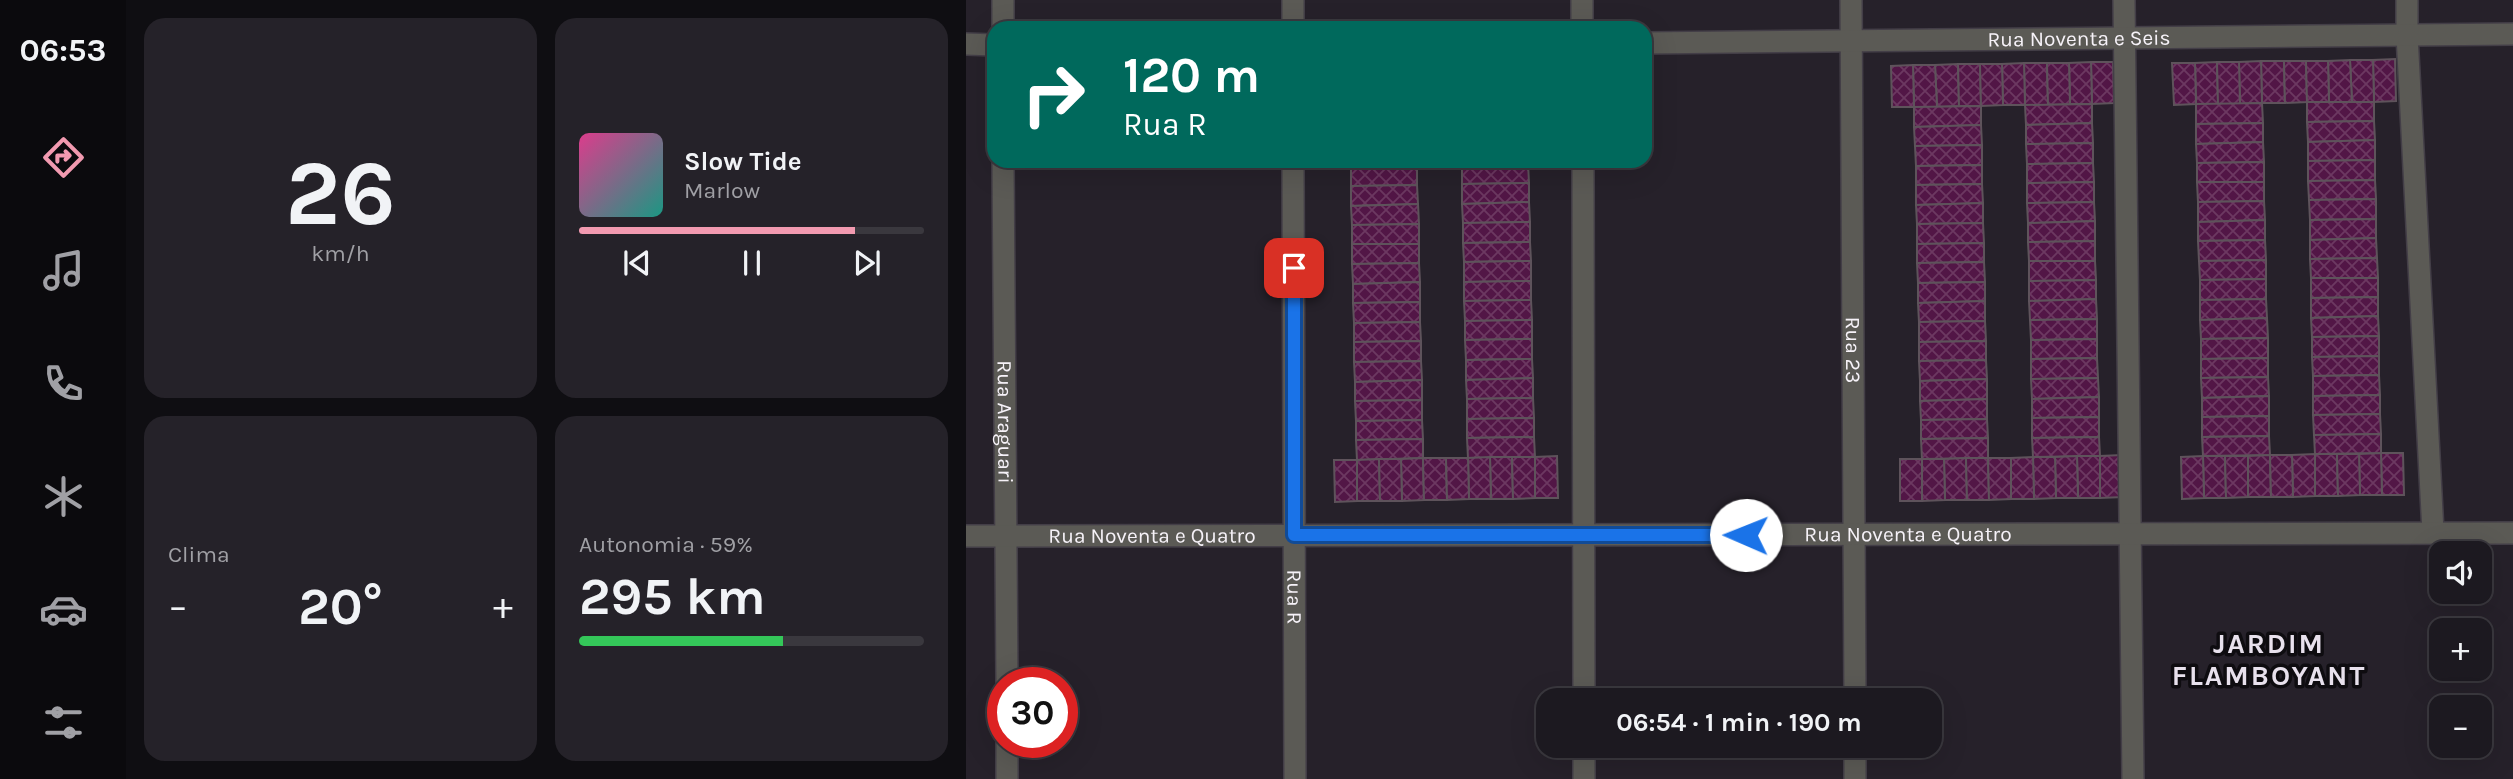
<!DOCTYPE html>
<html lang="pt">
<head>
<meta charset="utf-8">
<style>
	body { margin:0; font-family:Karla,sans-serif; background:#252229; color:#f1f3f6; height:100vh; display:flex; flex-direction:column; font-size:26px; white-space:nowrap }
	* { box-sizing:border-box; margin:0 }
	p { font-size:23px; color:#a0a0a5 }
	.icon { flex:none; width:38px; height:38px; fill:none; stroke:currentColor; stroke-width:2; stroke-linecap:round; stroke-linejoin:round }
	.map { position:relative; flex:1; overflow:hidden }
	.panel { display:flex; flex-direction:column; gap:18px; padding:18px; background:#0f0e12; width:840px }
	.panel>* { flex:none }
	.hud { position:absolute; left:21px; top:21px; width:665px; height:147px; border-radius:21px; box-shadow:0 7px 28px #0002,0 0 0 2px #3a383e; background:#00695c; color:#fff; overflow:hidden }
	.buttons { position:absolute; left:1463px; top:541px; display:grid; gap:14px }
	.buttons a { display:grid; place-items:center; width:63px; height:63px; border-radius:14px; background:#1c1920; box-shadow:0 7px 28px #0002,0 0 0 2px #3a383e; font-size:35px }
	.speed { position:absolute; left:21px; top:667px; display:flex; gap:14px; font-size:35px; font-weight:700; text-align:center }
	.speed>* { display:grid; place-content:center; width:91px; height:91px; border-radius:50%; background:#1c1920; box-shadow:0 7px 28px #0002,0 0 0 2px #3a383e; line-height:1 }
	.speed .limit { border:10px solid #d22; background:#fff; color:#111 }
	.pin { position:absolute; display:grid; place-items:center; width:60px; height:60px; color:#fff; margin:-30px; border-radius:14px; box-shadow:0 4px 10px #0006 }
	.me { position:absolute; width:77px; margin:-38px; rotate:271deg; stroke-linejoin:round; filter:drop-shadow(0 0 5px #0008) }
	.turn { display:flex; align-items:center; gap:24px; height:147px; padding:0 21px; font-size:32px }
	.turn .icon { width:91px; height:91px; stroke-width:2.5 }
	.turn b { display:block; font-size:49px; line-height:60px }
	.big { font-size:52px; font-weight:700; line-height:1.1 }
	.panel .card { flex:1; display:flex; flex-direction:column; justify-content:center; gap:10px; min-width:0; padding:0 24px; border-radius:21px; background:#252229 }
	.panel .dial { align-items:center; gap:0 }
	.dial b { font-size:91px; line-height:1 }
	.song { display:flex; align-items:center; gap:21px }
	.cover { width:84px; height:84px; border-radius:10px; background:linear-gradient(135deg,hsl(330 70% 55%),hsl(170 70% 35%)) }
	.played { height:7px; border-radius:4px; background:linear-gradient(90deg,#f29ab0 80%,#3a383e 80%) }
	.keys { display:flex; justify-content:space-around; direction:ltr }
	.heat { display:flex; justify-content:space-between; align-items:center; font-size:38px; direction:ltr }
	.charge { height:10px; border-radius:5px; background:linear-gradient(90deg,#34c759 59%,#3a383e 0) }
	.panel .tiles { flex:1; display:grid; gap:18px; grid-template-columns:repeat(2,1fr) }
	.trip { position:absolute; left:570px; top:688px; width:406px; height:70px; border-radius:21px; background:#1c1920; box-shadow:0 7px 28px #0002,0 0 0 2px #3a383e; font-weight:700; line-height:70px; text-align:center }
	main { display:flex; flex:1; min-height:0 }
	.menu { display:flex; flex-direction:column; width:126px; justify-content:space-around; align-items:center; background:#0b0a0d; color:#a0a0a5 }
	.menu .icon { width:49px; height:49px }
	.menu .active { color:#f29ab0 }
	.menu b { font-size:32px; color:#f1f3f6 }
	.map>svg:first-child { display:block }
	.building { fill:url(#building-cross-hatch); stroke:#5e535b; stroke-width:2 }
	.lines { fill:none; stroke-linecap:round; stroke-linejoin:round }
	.minor-casing { stroke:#433e47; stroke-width:24 }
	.minor { stroke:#5b5a55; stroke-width:21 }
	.route-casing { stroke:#114b97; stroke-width:18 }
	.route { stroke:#1a73e8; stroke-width:12 }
	.labels { text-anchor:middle; stroke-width:7; stroke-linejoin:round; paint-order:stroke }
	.street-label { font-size:21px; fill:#f6f2f8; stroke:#0e0c10 }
	.district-label { font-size:28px; font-weight:bold; letter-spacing:2px; fill:#e8e1ed; stroke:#0e0c10 }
</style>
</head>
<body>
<main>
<nav class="menu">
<b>06:53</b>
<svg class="icon active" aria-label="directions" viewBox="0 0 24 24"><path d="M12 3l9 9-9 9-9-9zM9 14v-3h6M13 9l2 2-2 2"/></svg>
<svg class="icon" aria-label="music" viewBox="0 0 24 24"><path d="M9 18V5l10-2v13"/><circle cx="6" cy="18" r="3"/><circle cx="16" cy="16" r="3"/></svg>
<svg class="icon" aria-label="phone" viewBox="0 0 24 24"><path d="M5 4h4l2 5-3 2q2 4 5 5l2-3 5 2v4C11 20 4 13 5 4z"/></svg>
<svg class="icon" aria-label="climate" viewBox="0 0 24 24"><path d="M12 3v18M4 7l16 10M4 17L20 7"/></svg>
<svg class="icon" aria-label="car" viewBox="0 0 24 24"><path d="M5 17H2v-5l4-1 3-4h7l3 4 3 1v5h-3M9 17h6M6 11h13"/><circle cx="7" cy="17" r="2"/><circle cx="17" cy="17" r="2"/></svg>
<svg class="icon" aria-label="filters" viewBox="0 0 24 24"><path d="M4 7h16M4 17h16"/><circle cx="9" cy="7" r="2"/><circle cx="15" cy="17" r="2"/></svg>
</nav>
<section class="panel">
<div class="tiles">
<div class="card dial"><b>26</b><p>km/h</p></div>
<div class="card">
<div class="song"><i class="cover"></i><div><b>Slow Tide</b><p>Marlow</p></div></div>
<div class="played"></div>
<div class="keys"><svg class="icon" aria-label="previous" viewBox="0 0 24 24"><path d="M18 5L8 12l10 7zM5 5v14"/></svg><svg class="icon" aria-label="pause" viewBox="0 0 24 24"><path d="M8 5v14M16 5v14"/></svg><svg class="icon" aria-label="next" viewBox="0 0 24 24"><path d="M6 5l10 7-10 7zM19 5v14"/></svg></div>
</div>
<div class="card"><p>Clima</p>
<div class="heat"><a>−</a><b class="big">20°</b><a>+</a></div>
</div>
<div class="card"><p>Autonomia · 59%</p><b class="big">295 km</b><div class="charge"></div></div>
</div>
</section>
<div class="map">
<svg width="1547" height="779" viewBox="0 0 1547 779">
	<defs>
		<pattern id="building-cross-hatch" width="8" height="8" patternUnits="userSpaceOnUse" patternTransform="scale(1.75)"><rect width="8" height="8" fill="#521646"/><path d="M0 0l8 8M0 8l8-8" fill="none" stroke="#6c3861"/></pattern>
	</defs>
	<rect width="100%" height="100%" fill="#26212a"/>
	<g class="building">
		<polygon points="1429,59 1430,101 1408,102 1407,60"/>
		<polygon points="1384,60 1407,60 1408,102 1386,102"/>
		<polygon points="1384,60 1386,102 1363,102 1362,61"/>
		<polygon points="1295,61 1318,61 1319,103 1296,103"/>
		<polygon points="1295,61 1296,103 1274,104 1273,62"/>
		<polygon points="1318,61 1340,61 1341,102 1319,103"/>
		<polygon points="1340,61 1362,61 1363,102 1341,102"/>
		<polygon points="1125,62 1147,62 1148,103 1126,104"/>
		<polygon points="1125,62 1126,104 1104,104 1103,63"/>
		<polygon points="1251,62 1252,104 1230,104 1229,63"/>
		<polygon points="1251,62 1273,62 1274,104 1252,104"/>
		<polygon points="1058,63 1081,63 1082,105 1059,105"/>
		<polygon points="1058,63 1059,105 1037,105 1036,64"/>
		<polygon points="1081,63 1103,63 1104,104 1082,105"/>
		<polygon points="1206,63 1229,63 1230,104 1208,105"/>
		<polygon points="992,64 993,106 971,107 969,65"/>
		<polygon points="992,64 1014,64 1015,106 993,106"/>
		<polygon points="1014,64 1036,64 1037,105 1015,106"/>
		<polygon points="947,65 969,65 971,107 948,107"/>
		<polygon points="947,65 948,107 926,107 925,66"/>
		<polygon points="1341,102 1408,102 1408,121 1341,122"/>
		<polygon points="1296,103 1297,123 1230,124 1230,104"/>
		<polygon points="1126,104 1126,123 1060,125 1059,105"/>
		<polygon points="1015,106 1015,125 948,127 948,107"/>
		<polygon points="1408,121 1409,140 1342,142 1341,122"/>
		<polygon points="1126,123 1127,143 1060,144 1060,125"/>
		<polygon points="1297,123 1297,142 1230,144 1230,124"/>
		<polygon points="1015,125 1016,145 949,146 948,127"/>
		<polygon points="1409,140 1409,160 1342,161 1342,142"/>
		<polygon points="1297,142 1298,162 1231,163 1230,144"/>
		<polygon points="1127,143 1127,163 1061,164 1060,144"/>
		<polygon points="1016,145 1016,165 950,166 949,146"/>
		<polygon points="1409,160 1409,180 1342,181 1342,161"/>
		<polygon points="384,161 451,161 451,165 385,166"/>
		<polygon points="496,161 562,161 562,163 496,164"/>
		<polygon points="1298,162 1298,182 1231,182 1231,163"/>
		<polygon points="562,163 563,183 496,184 496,164"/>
		<polygon points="1127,163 1128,182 1061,183 1061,164"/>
		<polygon points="451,165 451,185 385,186 385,166"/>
		<polygon points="1016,165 1016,184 950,185 950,166"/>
		<polygon points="1409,180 1410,199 1343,200 1342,181"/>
		<polygon points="1128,182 1128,202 1061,203 1061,183"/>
		<polygon points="1231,182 1298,182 1298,201 1232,202"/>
		<polygon points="563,183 563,202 496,204 496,184"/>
		<polygon points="1016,184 1017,203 950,205 950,185"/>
		<polygon points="451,185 452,204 385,206 385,186"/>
		<polygon points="1410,199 1410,219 1344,220 1343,200"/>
		<polygon points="1298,201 1299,220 1232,222 1232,202"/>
		<polygon points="563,202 564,222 497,223 496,204"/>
		<polygon points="1128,202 1129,221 1062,223 1061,203"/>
		<polygon points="1017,203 1017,223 951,224 950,205"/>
		<polygon points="452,204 453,224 386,225 385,206"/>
		<polygon points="1410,219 1410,238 1344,240 1344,220"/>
		<polygon points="1299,220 1299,240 1232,241 1232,222"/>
		<polygon points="1129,221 1129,241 1062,242 1062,223"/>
		<polygon points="564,222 564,242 497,243 497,223"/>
		<polygon points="1017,223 1018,243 951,244 951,224"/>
		<polygon points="453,224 453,244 386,244 386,225"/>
		<polygon points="1410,238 1411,258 1344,259 1344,240"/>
		<polygon points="1299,240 1300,260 1233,261 1232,241"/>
		<polygon points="1129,241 1129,261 1063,261 1062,242"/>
		<polygon points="564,242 565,261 498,262 497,243"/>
		<polygon points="1018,243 1018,262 951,263 951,244"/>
		<polygon points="386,244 453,244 453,263 386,264"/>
		<polygon points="1411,258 1412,278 1345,278 1344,259"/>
		<polygon points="1300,260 1300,279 1234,280 1233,261"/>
		<polygon points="565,261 565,281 498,282 498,262"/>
		<polygon points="1063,261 1129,261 1130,280 1063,281"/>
		<polygon points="1018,262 1019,282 952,283 951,263"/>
		<polygon points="453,263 454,282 387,284 386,264"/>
		<polygon points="1345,278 1412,278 1412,297 1345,298"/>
		<polygon points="1300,279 1300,299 1234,300 1234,280"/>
		<polygon points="1130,280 1130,299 1063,301 1063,281"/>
		<polygon points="565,281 565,300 498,301 498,282"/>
		<polygon points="454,282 454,302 387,303 387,284"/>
		<polygon points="1019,282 1019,301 952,303 952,283"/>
		<polygon points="1412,297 1412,316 1345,318 1345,298"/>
		<polygon points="1130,299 1131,319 1064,320 1063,301"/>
		<polygon points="1300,299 1301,318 1234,320 1234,300"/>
		<polygon points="565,300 566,320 499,321 498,301"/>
		<polygon points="1019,301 1019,321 953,322 952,303"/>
		<polygon points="454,302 454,322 388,323 387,303"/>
		<polygon points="1412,316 1413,336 1346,337 1345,318"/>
		<polygon points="1301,318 1302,338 1235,339 1234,320"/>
		<polygon points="1131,319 1131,339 1065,340 1064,320"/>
		<polygon points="566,320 566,339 499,340 499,321"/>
		<polygon points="1019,321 1020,341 953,342 953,322"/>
		<polygon points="454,322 455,341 388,342 388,323"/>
		<polygon points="1413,336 1413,356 1346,357 1346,337"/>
		<polygon points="1302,338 1302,358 1235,359 1235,339"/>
		<polygon points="566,339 566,359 500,360 499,340"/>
		<polygon points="1131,339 1131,358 1065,359 1065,340"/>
		<polygon points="455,341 455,361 388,362 388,342"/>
		<polygon points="1020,341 1020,360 953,361 953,342"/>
		<polygon points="1413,356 1413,375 1347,376 1346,357"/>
		<polygon points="1131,358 1132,378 1065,379 1065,359"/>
		<polygon points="1302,358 1302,377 1235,378 1235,359"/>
		<polygon points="566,359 567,378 500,380 500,360"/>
		<polygon points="1020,360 1021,379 954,381 953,361"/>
		<polygon points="455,361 456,380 389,382 388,362"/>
		<polygon points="1413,375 1414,395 1347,396 1347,376"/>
		<polygon points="1302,377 1303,396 1236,398 1235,378"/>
		<polygon points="567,378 567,398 501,399 500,380"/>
		<polygon points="1132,378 1133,397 1066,399 1065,379"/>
		<polygon points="1021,379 1021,399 954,401 954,381"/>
		<polygon points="456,380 456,400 389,401 389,382"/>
		<polygon points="1414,395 1414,414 1347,415 1347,396"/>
		<polygon points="1303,396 1303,416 1236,417 1236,398"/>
		<polygon points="1133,397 1133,417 1066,418 1066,399"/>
		<polygon points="567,398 568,418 501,419 501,399"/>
		<polygon points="1021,399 1021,419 955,420 954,401"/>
		<polygon points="456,400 456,420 390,421 389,401"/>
		<polygon points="1414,414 1415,434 1348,435 1347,415"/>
		<polygon points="1303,416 1303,436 1236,437 1236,417"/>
		<polygon points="1133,417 1133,437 1066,438 1066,418"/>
		<polygon points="568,418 568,437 501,438 501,419"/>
		<polygon points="1021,419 1022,438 955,439 955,420"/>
		<polygon points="456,420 457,439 390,440 390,421"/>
		<polygon points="1415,434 1415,453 1349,454 1348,435"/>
		<polygon points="1303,436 1304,455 1237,456 1236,437"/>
		<polygon points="568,437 569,457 502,458 501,438"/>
		<polygon points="1133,437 1134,456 1067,457 1066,438"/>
		<polygon points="1022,438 1022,458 956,459 955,439"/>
		<polygon points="457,439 457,458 391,460 390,440"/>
		<polygon points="1415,453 1437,453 1438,495 1416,495"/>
		<polygon points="1415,453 1416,495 1394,495 1393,454"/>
		<polygon points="1349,454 1371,454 1372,496 1349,496"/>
		<polygon points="1349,454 1349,496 1327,497 1326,455"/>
		<polygon points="1371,454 1393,454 1394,495 1372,496"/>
		<polygon points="1156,455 1157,497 1134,498 1134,456"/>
		<polygon points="1304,455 1305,497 1282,497 1282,456"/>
		<polygon points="1304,455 1326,455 1327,497 1305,497"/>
		<polygon points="591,456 592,498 569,498 569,457"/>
		<polygon points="1111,456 1134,456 1134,498 1112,498"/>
		<polygon points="1111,456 1112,498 1090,498 1089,457"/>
		<polygon points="1237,456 1259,456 1260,498 1238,498"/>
		<polygon points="1237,456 1238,498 1216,499 1215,457"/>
		<polygon points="1259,456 1282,456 1282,497 1260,498"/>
		<polygon points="524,457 546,457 547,499 525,499"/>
		<polygon points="524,457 525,499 503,499 502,458"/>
		<polygon points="546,457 569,457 569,498 547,499"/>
		<polygon points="1067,457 1089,457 1090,498 1068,499"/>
		<polygon points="1067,457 1068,499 1045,499 1045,458"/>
		<polygon points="457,458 458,500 436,501 435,459"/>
		<polygon points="457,458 480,458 481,500 458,500"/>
		<polygon points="480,458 502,458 503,499 481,500"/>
		<polygon points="1000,458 1001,500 979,500 978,459"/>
		<polygon points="1000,458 1022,458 1023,500 1001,500"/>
		<polygon points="1022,458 1045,458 1045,499 1023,500"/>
		<polygon points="413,459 414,501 391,501 391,460"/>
		<polygon points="413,459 435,459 436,501 414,501"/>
		<rect x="934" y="459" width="22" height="42"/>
		<polygon points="956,459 978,459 979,500 956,501"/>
		<polygon points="368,460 391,460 391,501 369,502"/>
	</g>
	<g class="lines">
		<g class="minor-casing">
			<g id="minor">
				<polyline points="616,0 616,28"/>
				<path id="s1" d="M885,0L889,700"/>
				<polyline points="1158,0 1167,779"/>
				<polyline points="1441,0 1441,35 1467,532"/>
				<polyline points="37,28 37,0"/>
				<polyline points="327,28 327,0"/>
				<path id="s2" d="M679,43L1547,34"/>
				<polyline points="0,44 28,45"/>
				<path id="s3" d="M37,161L41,682"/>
				<path id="s4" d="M327,161L329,779"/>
				<polyline points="617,161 618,700"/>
				<path id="s5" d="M0,536L1547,533"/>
				<polyline points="41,742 41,779"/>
				<polyline points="618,746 618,779"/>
				<polyline points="889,746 889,779"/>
			</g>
		</g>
		<use href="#minor" class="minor"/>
	</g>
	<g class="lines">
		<g class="route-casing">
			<polyline id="route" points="328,268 328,535 780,535"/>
		</g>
		<use href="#route" class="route"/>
	</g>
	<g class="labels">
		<g class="street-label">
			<text dy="7" stroke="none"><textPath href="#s2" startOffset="434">Rua Noventa e Seis</textPath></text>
			<text dy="7" stroke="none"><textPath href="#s1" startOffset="350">Rua 23</textPath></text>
			<text dy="7" stroke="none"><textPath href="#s3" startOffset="261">Rua Araguari</textPath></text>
			<text dy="7" stroke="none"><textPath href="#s5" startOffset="186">Rua Noventa e Quatro</textPath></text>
			<text dy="7" stroke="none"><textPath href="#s5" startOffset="942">Rua Noventa e Quatro</textPath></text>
			<text dy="7" stroke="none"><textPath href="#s4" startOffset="436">Rua R</textPath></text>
		</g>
		<g class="district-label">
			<text x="1303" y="653">JARDIM<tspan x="1303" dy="32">FLAMBOYANT</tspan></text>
		</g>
	</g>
</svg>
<div class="buttons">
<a><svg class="icon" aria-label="sound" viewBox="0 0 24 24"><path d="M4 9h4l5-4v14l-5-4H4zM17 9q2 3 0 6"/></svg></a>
<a>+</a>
<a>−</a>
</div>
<div class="speed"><div class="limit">30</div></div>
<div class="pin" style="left:328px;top:268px;background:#d93025"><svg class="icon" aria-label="arrive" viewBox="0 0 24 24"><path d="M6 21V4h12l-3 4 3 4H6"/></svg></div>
<svg class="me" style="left:780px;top:535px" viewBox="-20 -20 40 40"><circle r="19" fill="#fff"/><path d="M0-13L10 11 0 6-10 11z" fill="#1a73e8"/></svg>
<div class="trip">06:54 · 1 min · 190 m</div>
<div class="hud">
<div class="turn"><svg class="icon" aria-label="right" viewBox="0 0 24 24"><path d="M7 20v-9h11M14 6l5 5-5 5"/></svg><div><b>120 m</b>Rua R</div></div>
</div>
</div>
</main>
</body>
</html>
